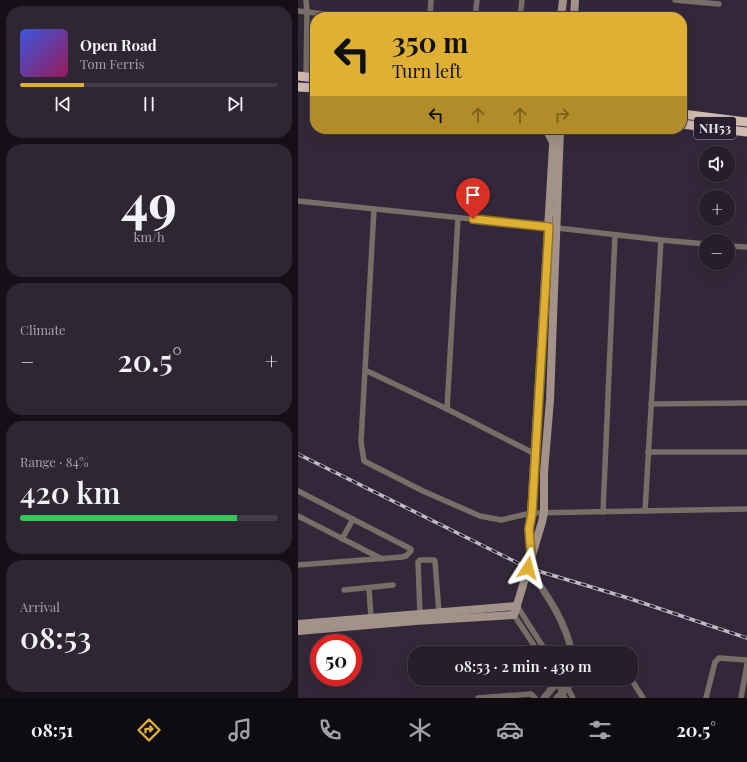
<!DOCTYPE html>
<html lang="en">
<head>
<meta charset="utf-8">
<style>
	body { margin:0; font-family:"Playfair Display",serif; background:#2e2733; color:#f1f3f6; height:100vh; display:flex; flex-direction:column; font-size:15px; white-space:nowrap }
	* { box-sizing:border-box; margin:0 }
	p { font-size:13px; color:#a4a2a9 }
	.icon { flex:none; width:22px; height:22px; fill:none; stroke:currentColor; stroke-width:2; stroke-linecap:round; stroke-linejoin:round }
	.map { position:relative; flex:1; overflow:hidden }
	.sheet { display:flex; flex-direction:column; gap:6px; padding:6px; background:#151018; width:298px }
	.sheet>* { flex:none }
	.guide { position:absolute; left:12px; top:12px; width:377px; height:122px; border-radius:16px; box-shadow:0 4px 16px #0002,0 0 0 1px #423c47; background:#dfb034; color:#111; overflow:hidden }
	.fabs { position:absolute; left:401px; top:146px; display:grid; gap:8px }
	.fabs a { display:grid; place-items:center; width:36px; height:36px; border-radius:50%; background:#261e2b; box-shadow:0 4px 16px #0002,0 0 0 1px #423c47; font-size:20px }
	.speed { position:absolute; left:12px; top:634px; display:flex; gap:8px; font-size:20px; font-weight:700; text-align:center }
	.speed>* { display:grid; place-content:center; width:52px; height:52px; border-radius:50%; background:#261e2b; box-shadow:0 4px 16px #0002,0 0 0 1px #423c47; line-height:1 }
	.speed .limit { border:6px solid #d22; background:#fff; color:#111 }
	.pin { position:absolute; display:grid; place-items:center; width:34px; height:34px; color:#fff; margin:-41px -17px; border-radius:50% 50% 50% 0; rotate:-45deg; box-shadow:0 0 4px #0007 }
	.pin .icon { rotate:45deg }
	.me { position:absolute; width:44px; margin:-22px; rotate:9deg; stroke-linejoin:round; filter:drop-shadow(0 0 3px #0008) }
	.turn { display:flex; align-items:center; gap:14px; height:84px; padding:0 16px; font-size:18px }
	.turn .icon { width:52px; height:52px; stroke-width:2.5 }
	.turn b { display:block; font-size:28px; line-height:34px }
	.lanes { display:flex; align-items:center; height:38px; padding:0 16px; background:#0003; justify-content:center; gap:20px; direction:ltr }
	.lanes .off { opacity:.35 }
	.big { font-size:30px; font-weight:600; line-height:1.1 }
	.sheet .card { flex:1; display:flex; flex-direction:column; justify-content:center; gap:6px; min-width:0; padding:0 14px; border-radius:16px; background:#2e2733 }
	.sheet .dial { align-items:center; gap:0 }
	.dial b { font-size:52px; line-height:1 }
	.song { display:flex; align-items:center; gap:12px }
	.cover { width:48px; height:48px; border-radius:6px; background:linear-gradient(135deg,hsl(230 70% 55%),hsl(330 70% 35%)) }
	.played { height:4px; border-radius:2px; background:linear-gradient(90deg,#dfb034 25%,#423c47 25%) }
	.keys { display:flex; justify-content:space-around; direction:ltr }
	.heat { display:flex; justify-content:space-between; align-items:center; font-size:22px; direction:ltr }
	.charge { height:6px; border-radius:3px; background:linear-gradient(90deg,#34c759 84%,#423c47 0) }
	.trip { position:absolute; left:110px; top:646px; width:230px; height:40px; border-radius:16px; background:#261e2b; box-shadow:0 4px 16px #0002,0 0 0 1px #423c47; font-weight:600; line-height:40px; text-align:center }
	.tab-bar { display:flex; height:64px; justify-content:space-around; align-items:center; background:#0f0c11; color:#a4a2a9 }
	.tab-bar .icon { width:28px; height:28px }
	.tab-bar .on { color:#dfb034 }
	.tab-bar b { font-size:18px; color:#f1f3f6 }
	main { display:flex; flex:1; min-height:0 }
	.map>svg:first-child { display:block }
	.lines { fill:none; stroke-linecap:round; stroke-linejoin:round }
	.minor { stroke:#786e68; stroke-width:5.5 }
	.tertiary { stroke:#786e68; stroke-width:7 }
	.secondary { stroke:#a29289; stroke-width:8 }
	.trunk { stroke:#d1baae; stroke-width:9 }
	.rail-casing { stroke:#c1b9c6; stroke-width:3.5 }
	.rail { stroke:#291e2f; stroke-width:2; stroke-dasharray:6; stroke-linecap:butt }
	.route-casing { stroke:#917222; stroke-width:10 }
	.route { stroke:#dfb034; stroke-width:7 }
	.labels { text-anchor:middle; stroke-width:4; stroke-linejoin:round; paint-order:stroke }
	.shield { fill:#291e2f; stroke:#afa7b4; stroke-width:1 }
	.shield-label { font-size:13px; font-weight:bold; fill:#e9e2ed }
</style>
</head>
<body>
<main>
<section class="sheet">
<div class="card">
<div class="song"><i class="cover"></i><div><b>Open Road</b><p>Tom Ferris</p></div></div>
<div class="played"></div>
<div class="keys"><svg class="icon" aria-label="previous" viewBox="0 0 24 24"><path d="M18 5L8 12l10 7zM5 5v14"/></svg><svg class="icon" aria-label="pause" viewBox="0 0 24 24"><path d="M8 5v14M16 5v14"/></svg><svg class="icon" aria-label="next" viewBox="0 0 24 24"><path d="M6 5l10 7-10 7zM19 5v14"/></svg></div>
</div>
<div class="card dial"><b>49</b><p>km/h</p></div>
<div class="card"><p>Climate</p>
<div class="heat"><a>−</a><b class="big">20.5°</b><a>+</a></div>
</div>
<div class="card"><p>Range · 84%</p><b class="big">420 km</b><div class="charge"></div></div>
<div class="card"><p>Arrival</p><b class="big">08:53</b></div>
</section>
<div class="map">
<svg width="449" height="698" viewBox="0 0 449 698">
	<rect width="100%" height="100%" fill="#332839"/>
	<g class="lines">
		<g class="minor">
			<polyline points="377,0 421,4"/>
			<polyline points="0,11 9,12 8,0"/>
			<polyline points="132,17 133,0"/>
			<polyline points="177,17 179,0"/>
			<polyline points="222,17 224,0"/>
			<polyline points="8,77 9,12 54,17"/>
			<polyline points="0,201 251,227 363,240 408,244"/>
			<polyline points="76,209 67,370 149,409 237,454"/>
			<polyline points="430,246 449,247"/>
			<polyline points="67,370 63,442 66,461 125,491 182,516 203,520 233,513 449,509"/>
			<polyline points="353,404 449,403"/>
			<polyline points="149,409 160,218"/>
			<polyline points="350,452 449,452"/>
			<polyline points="0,491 113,549 113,551 108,556 104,557 0,565"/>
			<polyline points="347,511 363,240"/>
			<polyline points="305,512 317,235"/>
			<polyline points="0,516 84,559"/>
			<polyline points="44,539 55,519"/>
			<polyline points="71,588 73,618"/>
			<polyline points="46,590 95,585"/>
			<polyline points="219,606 249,653"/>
			<polyline points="122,614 120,562 122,560 136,560 137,561 141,613"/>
			<polyline points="216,615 241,653"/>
			<polyline points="257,679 267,698"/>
			<polyline points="265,679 275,698"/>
			<polyline points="333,679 345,698"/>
			<polyline points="180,698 233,694 237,698"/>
			<polyline points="408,698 417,662 421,658 449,660"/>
			<polyline points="443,698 449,664"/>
		</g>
		<g class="tertiary">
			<path d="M230,568C249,595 267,620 274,653"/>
			<polyline points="246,698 262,679"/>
			<polyline points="259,698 270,687 272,679"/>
		</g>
		<g class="secondary">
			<polyline points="263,17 265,0"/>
			<polyline points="276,17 277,0"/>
			<polyline points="248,129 255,142"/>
			<polyline points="233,551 231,529 233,513 256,129"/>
			<polyline points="0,624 219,606"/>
			<polyline points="0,631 117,621 216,615 244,522 246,512 246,472 252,400 262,129"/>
		</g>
		<g class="trunk">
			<polyline points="0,76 17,78"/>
			<polyline points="0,87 17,88"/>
			<polyline points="384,114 449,122"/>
			<polyline points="384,124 449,132"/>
		</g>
		<g class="rail-casing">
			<polyline id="rail" points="0,454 230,568 330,598 449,638"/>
		</g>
		<use href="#rail" class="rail"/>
	</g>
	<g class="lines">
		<g class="route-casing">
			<polyline id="route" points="175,219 251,227 234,513 231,529 233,554 230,568"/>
		</g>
		<use href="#route" class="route"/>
	</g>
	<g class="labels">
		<rect class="shield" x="396" y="117" width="42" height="22" rx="3"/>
		<g class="shield-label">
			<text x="417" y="133">NH53</text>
		</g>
	</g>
</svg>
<div class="fabs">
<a><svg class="icon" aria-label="sound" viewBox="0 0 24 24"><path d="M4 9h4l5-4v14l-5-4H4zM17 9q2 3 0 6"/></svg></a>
<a>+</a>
<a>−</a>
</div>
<div class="speed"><div class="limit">50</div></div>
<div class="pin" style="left:175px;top:219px;background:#d93025"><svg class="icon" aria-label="arrive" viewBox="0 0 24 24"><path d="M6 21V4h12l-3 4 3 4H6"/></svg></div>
<svg class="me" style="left:230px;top:568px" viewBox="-20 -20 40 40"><path d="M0-17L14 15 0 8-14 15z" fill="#dfb034" stroke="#fff" stroke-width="4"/></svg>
<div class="trip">08:53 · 2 min · 430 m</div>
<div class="guide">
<div class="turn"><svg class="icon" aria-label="left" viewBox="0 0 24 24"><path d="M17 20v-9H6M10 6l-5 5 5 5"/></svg><div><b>350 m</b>Turn left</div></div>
<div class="lanes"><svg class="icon" aria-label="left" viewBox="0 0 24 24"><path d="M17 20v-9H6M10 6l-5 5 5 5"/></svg><svg class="icon off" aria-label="ahead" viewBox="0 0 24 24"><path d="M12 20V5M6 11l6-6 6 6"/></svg><svg class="icon off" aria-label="ahead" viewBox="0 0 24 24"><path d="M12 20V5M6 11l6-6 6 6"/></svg><svg class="icon off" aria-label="right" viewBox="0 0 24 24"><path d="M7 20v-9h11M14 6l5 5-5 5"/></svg></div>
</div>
</div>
</main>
<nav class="tab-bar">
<b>08:51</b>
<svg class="icon on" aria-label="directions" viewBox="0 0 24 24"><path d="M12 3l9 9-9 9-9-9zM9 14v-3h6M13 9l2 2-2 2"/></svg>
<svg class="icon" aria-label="music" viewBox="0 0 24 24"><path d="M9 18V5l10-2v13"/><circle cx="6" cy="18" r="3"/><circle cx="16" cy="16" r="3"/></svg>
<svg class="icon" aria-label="phone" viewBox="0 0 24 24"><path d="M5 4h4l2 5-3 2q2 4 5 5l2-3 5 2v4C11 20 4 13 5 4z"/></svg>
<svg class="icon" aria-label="climate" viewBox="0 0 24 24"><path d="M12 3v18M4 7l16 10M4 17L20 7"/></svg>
<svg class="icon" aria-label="car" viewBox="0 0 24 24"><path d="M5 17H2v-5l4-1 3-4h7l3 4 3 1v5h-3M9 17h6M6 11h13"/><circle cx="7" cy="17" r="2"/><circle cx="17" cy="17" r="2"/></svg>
<svg class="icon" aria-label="filters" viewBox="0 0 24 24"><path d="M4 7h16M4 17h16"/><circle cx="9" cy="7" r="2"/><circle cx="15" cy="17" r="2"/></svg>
<b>20.5°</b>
</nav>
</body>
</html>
